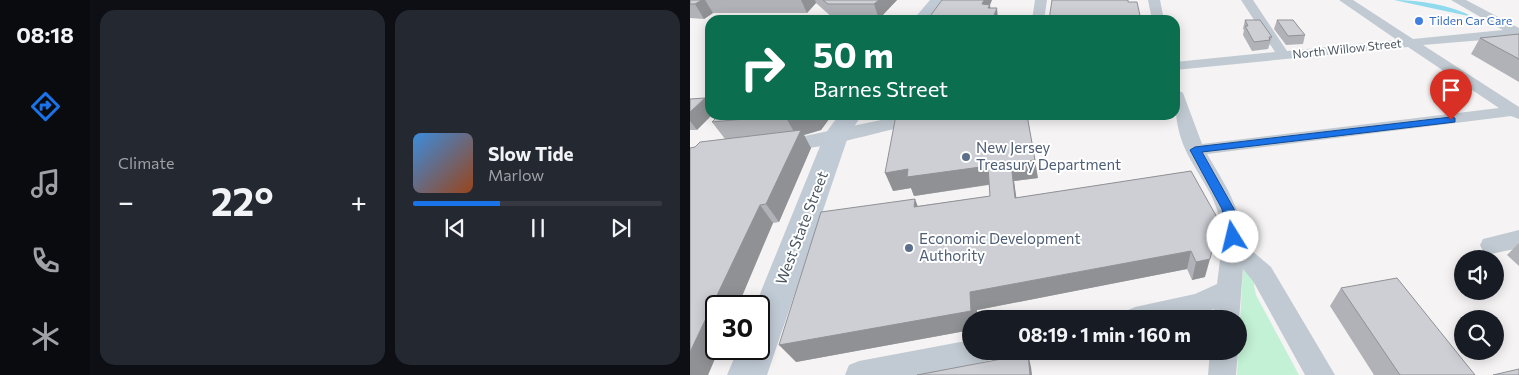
<!DOCTYPE html>
<html lang="en">
<head>
<meta charset="utf-8">
<style>
	body { margin:0; font-family:Commissioner,sans-serif; background:#242831; color:#f1f3f6; height:100vh; display:flex; flex-direction:column; font-size:19px; white-space:nowrap }
	* { box-sizing:border-box; margin:0 }
	p { font-size:16px; color:#9ea1a6 }
	.icon { flex:none; width:28px; height:28px; fill:none; stroke:currentColor; stroke-width:2; stroke-linecap:round; stroke-linejoin:round }
	.map { position:relative; flex:1; overflow:hidden }
	.drawer { display:flex; flex-direction:column; gap:10px; padding:10px; background:#0d0f14; width:600px }
	.drawer>* { flex:none }
	.banner { position:absolute; left:15px; top:15px; width:475px; height:105px; border-radius:15px; box-shadow:0 2px 12px #0003; background:#0b6e4f; color:#fff; overflow:hidden }
	.buttons { position:absolute; left:764px; top:250px; display:grid; gap:10px }
	.buttons a { display:grid; place-items:center; width:50px; height:50px; border-radius:50%; background:#171b24; box-shadow:0 2px 12px #0003; font-size:25px }
	.speed { position:absolute; left:15px; top:295px; display:flex; gap:10px; font-size:25px; font-weight:700; text-align:center }
	.speed>* { display:grid; place-content:center; width:65px; height:65px; border-radius:50%; background:#171b24; box-shadow:0 2px 12px #0003; line-height:1 }
	.speed .limit { border:2px solid #111; border-radius:8px; background:#fff; color:#111 }
	.pin { position:absolute; display:grid; place-items:center; width:42px; height:42px; color:#fff; margin:-51px -21px; border-radius:50% 50% 50% 0; rotate:-45deg; box-shadow:0 0 5px #0007 }
	.pin .icon { rotate:45deg }
	.me { position:absolute; width:55px; margin:-28px; rotate:351deg; stroke-linejoin:round; filter:drop-shadow(0 0 4px #0008) }
	.turn { display:flex; align-items:center; gap:18px; height:105px; padding:0 25px; font-size:22px }
	.turn .icon { width:65px; height:65px; stroke-width:2.5 }
	.turn b { display:block; font-size:35px; line-height:42px }
	.big { font-size:38px; font-weight:700; line-height:1.1 }
	.drawer .widget { flex:1; display:flex; flex-direction:column; justify-content:center; gap:8px; min-width:0; padding:0 18px; border-radius:15px; background:#242831 }
	.song { display:flex; align-items:center; gap:15px }
	.cover { width:60px; height:60px; border-radius:8px; background:linear-gradient(135deg,hsl(210 70% 55%),hsl(20 70% 35%)) }
	.played { height:5px; border-radius:2px; background:linear-gradient(90deg,#1a73e8 35%,#363941 35%) }
	.keys { display:flex; justify-content:space-around; direction:ltr }
	.heat { display:flex; justify-content:space-between; align-items:center; font-size:28px; direction:ltr }
	.drawer .tiles { flex:1; display:grid; gap:10px; grid-template-columns:repeat(2,1fr) }
	.trip { position:absolute; left:272px; top:310px; width:285px; height:50px; border-radius:25px; background:#171b24; box-shadow:0 2px 12px #0003; font-weight:700; line-height:50px; text-align:center }
	main { display:flex; flex:1; min-height:0 }
	.dock { display:flex; flex-direction:column; width:90px; justify-content:space-around; align-items:center; background:#090b0e; color:#9ea1a6 }
	.dock .icon { width:35px; height:35px }
	.dock .active { color:#1a73e8 }
	.dock b { font-size:22px; color:#f1f3f6 }
	.map>svg:first-child { display:block }
	.green { fill:#c3f1d5 }
	.water { fill:#90daee }
	.lines { fill:none; stroke-linecap:round; stroke-linejoin:round }
	.street { fill:#c1cad2; fill-rule:evenodd }
	.secondary { fill:#c1cbd6; fill-rule:evenodd }
	.wall { fill:#b0b2b7 }
	.shaded-wall { fill:#909195 }
	.building { fill:#cdcfd5; stroke:#909195 }
	.route { fill:#1a73e8; stroke:#114b97 }
	.shop-dot { fill:#3f7fe0; stroke:#fff; stroke-width:2 }
	.service-dot { fill:#5c6f8a; stroke:#fff; stroke-width:2 }
	.labels { text-anchor:middle; stroke-width:4; stroke-linejoin:round; paint-order:stroke }
	.far-shop-label { font-size:12px; fill:#366cbe; stroke:#fff; text-anchor:start }
	.far-street-label { font-size:12px; fill:#4a5661; stroke:#fff }
	.service-label { font-size:15px; fill:#4e5e75; stroke:#fff; text-anchor:start }
	.street-label { font-size:15px; fill:#4a5661; stroke:#fff }
</style>
</head>
<body>
<main>
<nav class="dock">
<b>08:18</b>
<svg class="icon active" aria-label="directions" viewBox="0 0 24 24"><path d="M12 3l9 9-9 9-9-9zM9 14v-3h6M13 9l2 2-2 2"/></svg>
<svg class="icon" aria-label="music" viewBox="0 0 24 24"><path d="M9 18V5l10-2v13"/><circle cx="6" cy="18" r="3"/><circle cx="16" cy="16" r="3"/></svg>
<svg class="icon" aria-label="phone" viewBox="0 0 24 24"><path d="M5 4h4l2 5-3 2q2 4 5 5l2-3 5 2v4C11 20 4 13 5 4z"/></svg>
<svg class="icon" aria-label="climate" viewBox="0 0 24 24"><path d="M12 3v18M4 7l16 10M4 17L20 7"/></svg>
</nav>
<section class="drawer">
<div class="tiles">
<div class="widget"><p>Climate</p>
<div class="heat"><a>−</a><b class="big">22°</b><a>+</a></div>
</div>
<div class="widget">
<div class="song"><i class="cover"></i><div><b>Slow Tide</b><p>Marlow</p></div></div>
<div class="played"></div>
<div class="keys"><svg class="icon" aria-label="previous" viewBox="0 0 24 24"><path d="M18 5L8 12l10 7zM5 5v14"/></svg><svg class="icon" aria-label="pause" viewBox="0 0 24 24"><path d="M8 5v14M16 5v14"/></svg><svg class="icon" aria-label="next" viewBox="0 0 24 24"><path d="M6 5l10 7-10 7zM19 5v14"/></svg></div>
</div>
</div>
</section>
<div class="map">
<svg width="829" height="375" viewBox="0 0 829 375">
	<rect width="100%" height="100%" fill="#f5f3f3"/>
	<polygon class="green" points="553,269 565,279 564,286 566,295 609,375 547,375"/>
	<path class="water" d="M704,0C729,0 761,5 783,17Z"/>
	<g class="lines">
		<g class="street">
			<polygon points="345,0 357,0 354,20 342,20"/>
			<polygon points="458,0 470,0 474,20 462,20"/>
			<path d="M551,0H563L597,51L707,40L649,0H663L723,39L813,30L761,0H776L829,28V37L733,45L829,107V119L821,116L517,154C534,183 552,209 554,244L581,267L645,375H615L563,281L553,269L549,320L523,319L524,309L496,319H432L436,311L445,307L505,294L527,284C529,265 533,246 531,227C528,198 508,176 496,151C486,130 485,111 485,88L493,93L512,144L809,108L718,47L485,70V62L585,52Z"/>
			<path d="M215,115H245L243,119C213,126 109,156 86,150L83,146L86,142Z"/>
			<polygon points="829,230 829,248 801,254 793,251 790,245 793,239"/>
			<polygon points="281,340 281,351 305,351 301,360 238,375 155,375 159,365 169,361"/>
			<polygon points="520,351 548,351 546,375 518,375"/>
		</g>
		<g class="secondary">
			<polygon points="240,0 256,0 240,20 223,20"/>
			<polygon points="149,115 172,115 159,134 77,375 37,375 48,349 69,349 69,306 65,306 135,134"/>
		</g>
	</g>
	<g class="wall">
		<polygon points="0,0 207,0 189,19 144,19 126,3 117,13 23,13 14,19 0,18"/>
		<polygon points="555,20 582,37 578,49 562,51 553,35 554,30 553,29"/>
		<polygon points="587,20 615,35 613,44 596,45 584,29"/>
		<polygon points="829,34 829,82 781,54 790,38"/>
		<polygon points="0,99 7,130 0,130"/>
		<polygon points="29,115 142,115 131,130 114,135 121,148 89,222 83,223 26,349 29,349 18,375 5,147 35,139 22,122"/>
		<polygon points="206,115 348,178 324,181 326,198 501,171 515,277 502,280 497,269 287,310 281,319 281,330 106,362 228,206 300,196 299,185 224,196 221,188 203,191"/>
		<polygon points="829,243 829,266 817,255"/>
		<polygon points="651,288 785,375 684,375 640,306"/>
	</g>
	<g class="shaded-wall">
		<polygon points="12,0 15,0 23,13 14,19 5,4"/>
		<polygon points="111,0 125,0 126,3 117,13"/>
		<polygon points="189,0 207,0 189,19 184,4"/>
		<polygon points="294,0 302,0 300,5 301,16 292,4"/>
		<polygon points="307,8 308,20 302,20"/>
		<polygon points="15,98 20,106 20,115 22,115 7,130 0,121 0,112"/>
		<polygon points="98,115 142,115 131,130 114,135 121,148 89,222 76,204 107,137 95,116"/>
		<polygon points="345,160 348,178 324,181 329,216 325,198 321,163"/>
		<polygon points="298,166 302,184 224,196 221,188 203,191 195,173 218,169"/>
		<polygon points="225,199 232,217 224,207"/>
		<polygon points="70,205 83,223 48,306 26,306 26,349 29,349 18,375 0,375 0,352"/>
		<polygon points="501,251 497,269 287,310 287,319 281,319 281,330 106,362 89,345 280,292"/>
		<polygon points="520,259 515,277 502,280 506,262"/>
		<polygon points="338,354 341,367 342,375 340,375"/>
	</g>
	<g class="building">
		<polygon points="0,0 12,0 5,4 0,4"/>
		<polygon points="133,0 189,0 184,4 138,4"/>
		<polygon points="252,0 294,0 292,4 300,5 298,8 307,8 302,20 239,20 240,18 238,19"/>
		<polygon points="362,0 438,0 438,2 447,2 451,20 359,20"/>
		<polygon points="555,20 570,20 582,37 579,37 580,40 564,42 555,26 558,26"/>
		<polygon points="587,20 603,20 615,35 598,36"/>
		<polygon points="829,34 829,59 790,38"/>
		<polygon points="15,98 0,112 0,99"/>
		<polygon points="29,115 98,115 22,122"/>
		<polygon points="206,115 337,115 345,160 321,163 325,198 501,171 529,221 520,259 506,262 501,251 280,292 281,311 89,345 131,212 225,199 224,207 300,196 298,166 217,177 218,169 195,173"/>
		<polygon points="111,130 76,204 70,205 0,352 0,148 5,147 10,142"/>
		<polygon points="707,278 785,375 710,375 651,288"/>
		<polygon points="338,354 340,375 227,375"/>
		<polygon points="829,369 829,375 803,375"/>
	</g>
	<polygon class="route" points="761,117 765,118 765,122 512,152 544,209 549,237 543,242 536,237 532,209 500,150 505,147"/>
	<circle class="shop-dot" cx="729" cy="21" r="5"/>
	<g class="service-dot">
		<circle cx="276" cy="157" r="5"/>
		<circle cx="219" cy="248" r="5"/>
	</g>
	<g class="labels">
		<g class="far-shop-label">
			<text x="739" y="25">Tilden Car Care</text>
		</g>
		<g class="far-street-label">
			<text transform="translate(657 49) rotate(-6)" y="4">North Willow Street</text>
		</g>
		<g class="service-label">
			<text x="286" y="153">New Jersey<tspan x="286" dy="17">Treasury Department</tspan></text>
			<text x="229" y="244">Economic Development<tspan x="229" dy="17">Authority</tspan></text>
		</g>
		<g class="street-label">
			<text transform="translate(112 228) rotate(-69)" y="5">West State Street</text>
		</g>
	</g>
</svg>
<div class="buttons">
<a><svg class="icon" aria-label="sound" viewBox="0 0 24 24"><path d="M4 9h4l5-4v14l-5-4H4zM17 9q2 3 0 6"/></svg></a>
<a><svg class="icon" aria-label="search" viewBox="0 0 24 24"><circle cx="10" cy="10" r="6"/><path d="M15 15l6 6"/></svg></a>
</div>
<div class="speed"><div class="limit">30</div></div>
<div class="pin" style="left:761px;top:120px;background:#d93025"><svg class="icon" aria-label="arrive" viewBox="0 0 24 24"><path d="M6 21V4h12l-3 4 3 4H6"/></svg></div>
<svg class="me" style="left:543px;top:237px" viewBox="-20 -20 40 40"><circle r="19" fill="#fff"/><path d="M0-13L10 11 0 6-10 11z" fill="#1a73e8"/></svg>
<div class="trip">08:19 · 1 min · 160 m</div>
<div class="banner">
<div class="turn"><svg class="icon" aria-label="right" viewBox="0 0 24 24"><path d="M7 20v-9h11M14 6l5 5-5 5"/></svg><div><b>50 m</b>Barnes Street</div></div>
</div>
</div>
</main>
</body>
</html>
